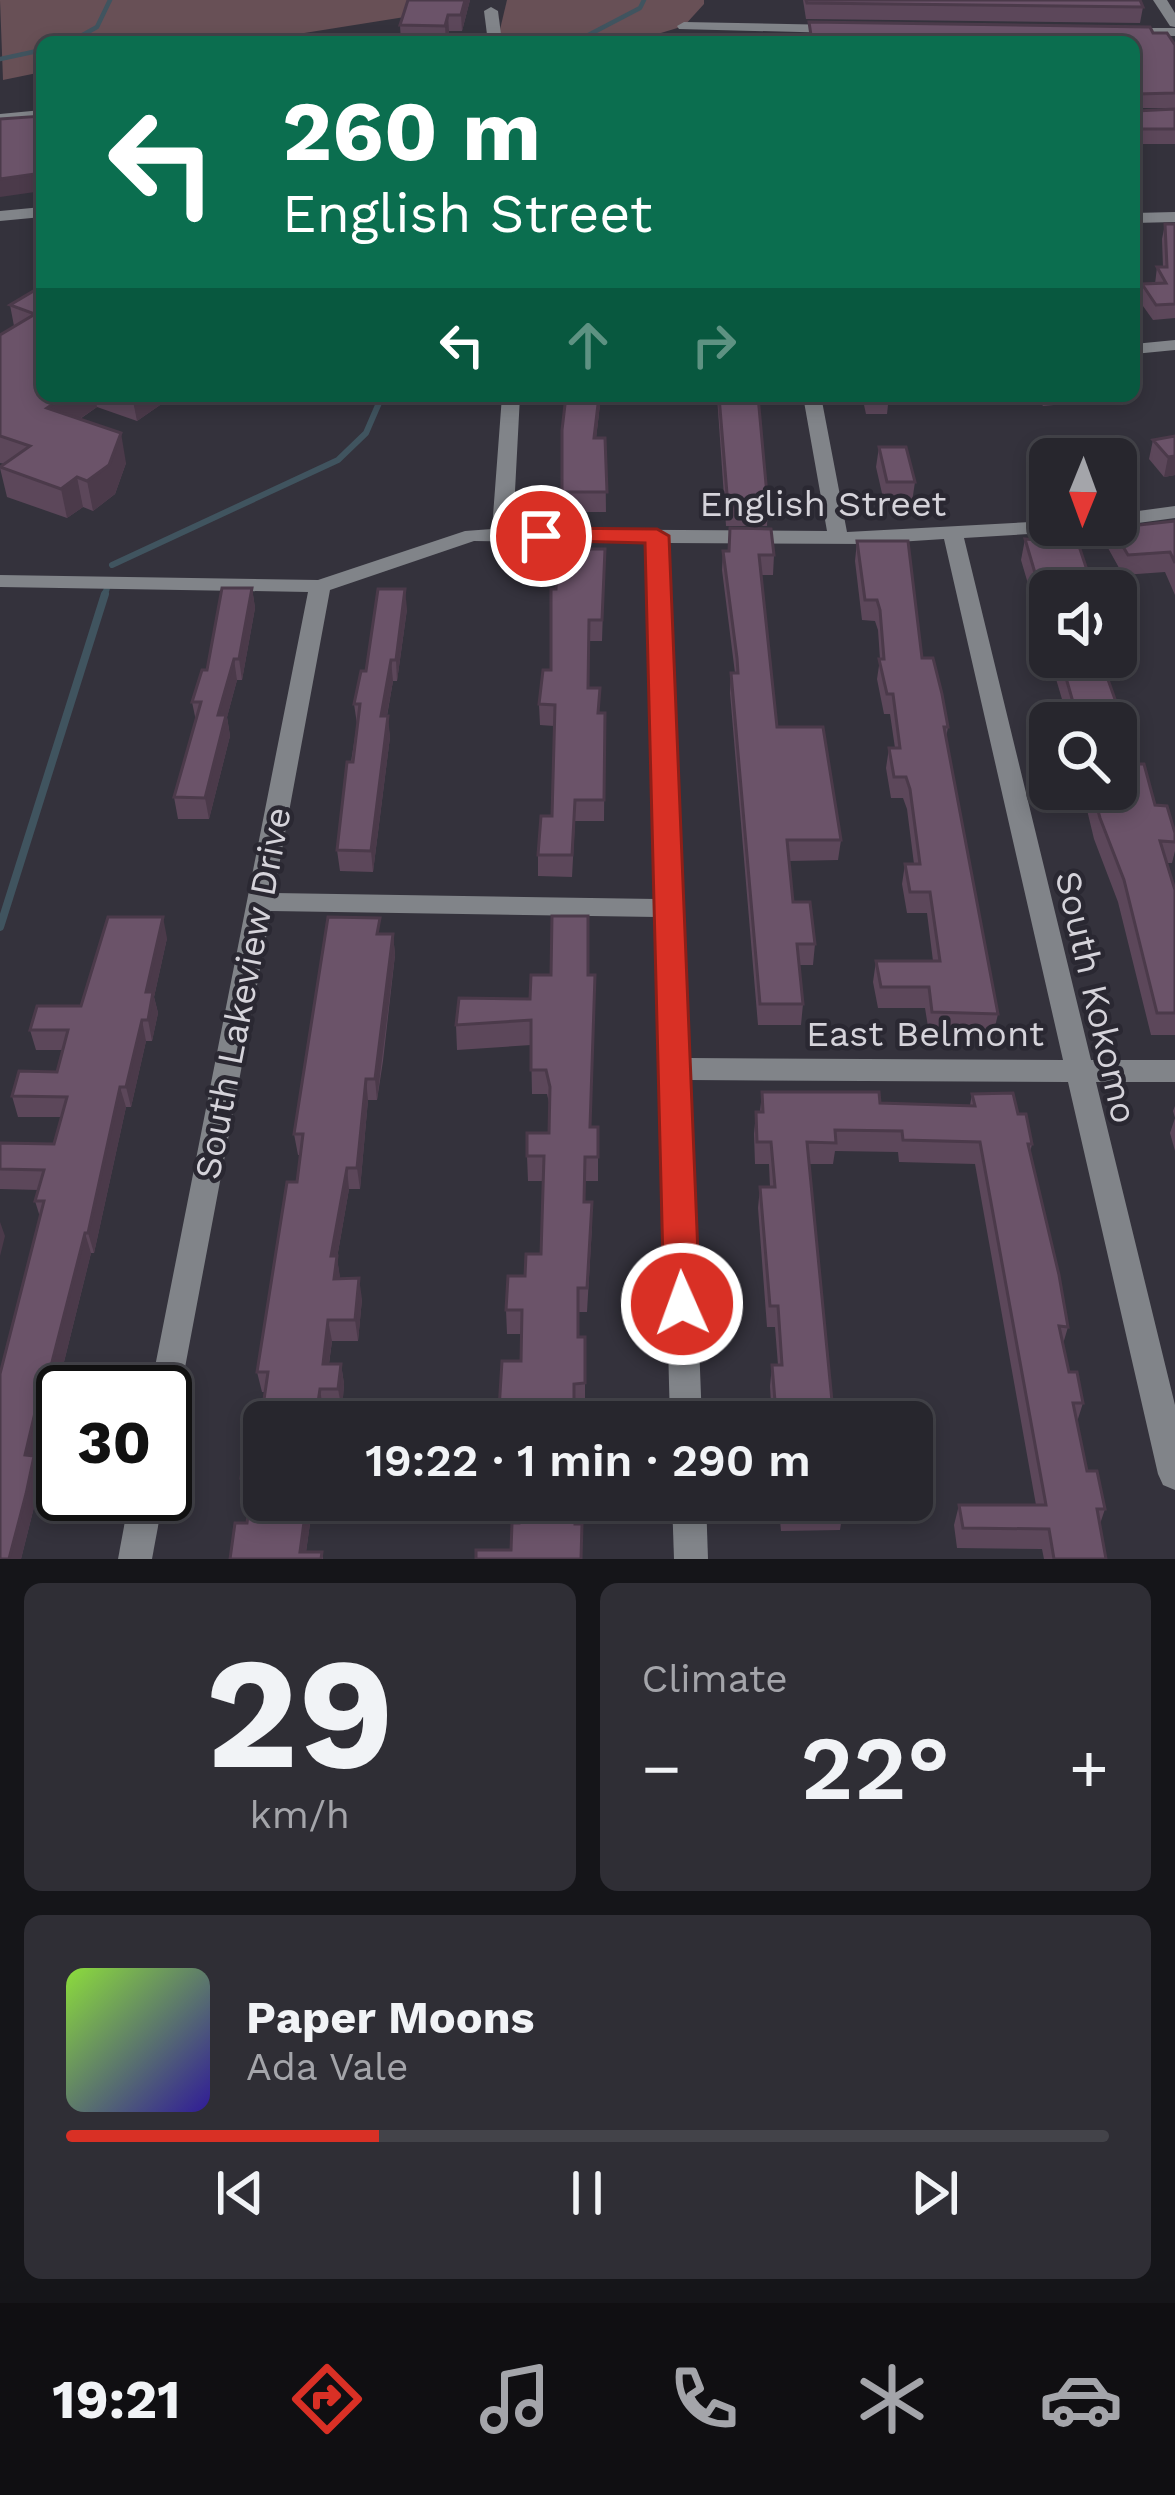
<!DOCTYPE html>
<html lang="en">
<head>
<meta charset="utf-8">
<style>
	body { margin:0; font-family:"Work Sans",sans-serif; background:#2f2e35; color:#f1f3f6; height:100vh; display:flex; flex-direction:column; font-size:45px; white-space:nowrap }
	* { box-sizing:border-box; margin:0 }
	p { font-size:39px; color:#a4a5aa }
	.icon { flex:none; width:66px; height:66px; fill:none; stroke:currentColor; stroke-width:2; stroke-linecap:round; stroke-linejoin:round }
	.map { position:relative; height:1559px; overflow:hidden }
	.sheet { display:flex; flex-direction:column; gap:24px; padding:24px; background:#151519; flex:1 }
	.sheet>* { flex:none }
	.banner { position:absolute; left:36px; top:36px; width:1104px; height:366px; border-radius:18px; box-shadow:0 6px 18px #0003,0 0 0 3px #434349; background:#0b6e4f; color:#fff; overflow:hidden }
	.needle { width:78px; rotate:181deg }
	.controls { position:absolute; left:1029px; top:438px; display:grid; gap:24px }
	.controls a { display:grid; place-items:center; width:108px; height:108px; border-radius:18px; background:#27262d; box-shadow:0 6px 18px #0003,0 0 0 3px #434349; font-size:60px }
	.speed { position:absolute; left:36px; top:1365px; display:flex; gap:24px; font-size:60px; font-weight:700; text-align:center }
	.speed>* { display:grid; place-content:center; width:156px; height:156px; border-radius:50%; background:#27262d; box-shadow:0 6px 18px #0003,0 0 0 3px #434349; line-height:1 }
	.speed .limit { border:6px solid #111; border-radius:18px; background:#fff; color:#111 }
	.pin { position:absolute; display:grid; place-items:center; width:102px; height:102px; color:#fff; margin:-51px; border:6px solid #fff; border-radius:50%; box-shadow:0 3px 12px #0007 }
	.me { position:absolute; width:132px; margin:-66px; rotate:358deg; stroke-linejoin:round; filter:drop-shadow(0 0 9px #0008) }
	.turn { display:flex; align-items:center; gap:42px; height:252px; padding:0 48px; font-size:54px }
	.turn .icon { width:156px; height:156px; stroke-width:2.5 }
	.turn b { display:block; font-size:84px; line-height:102px }
	.lanes { display:flex; align-items:center; height:114px; padding:0 48px; background:#0003; justify-content:center; gap:60px; direction:ltr }
	.lanes .off { opacity:.35 }
	.big { font-size:90px; font-weight:600; line-height:1.1 }
	.sheet .widget { flex:1; display:flex; flex-direction:column; justify-content:center; gap:18px; min-width:0; padding:0 42px; border-radius:18px; background:#2f2e35 }
	.sheet .dial { align-items:center; gap:0 }
	.dial b { font-size:156px; line-height:1 }
	.song { display:flex; align-items:center; gap:36px }
	.cover { width:144px; height:144px; border-radius:18px; background:linear-gradient(135deg,hsl(90 70% 55%),hsl(250 70% 35%)) }
	.played { height:12px; border-radius:6px; background:linear-gradient(90deg,#d93025 30%,#434349 30%) }
	.keys { display:flex; justify-content:space-around; direction:ltr }
	.heat { display:flex; justify-content:space-between; align-items:center; font-size:66px; direction:ltr }
	.sheet .tiles { flex:1; display:grid; gap:24px; grid-template-columns:1fr 1fr }
	.widget:last-child { grid-column:span 2 }
	.trip { position:absolute; left:243px; top:1401px; width:690px; height:120px; border-radius:18px; background:#27262d; box-shadow:0 6px 18px #0003,0 0 0 3px #434349; font-weight:600; line-height:120px; text-align:center }
	.dock { display:flex; height:192px; justify-content:space-around; align-items:center; background:#100f12; color:#a4a5aa }
	.dock .icon { width:84px; height:84px }
	.dock .on { color:#d93025 }
	.dock b { font-size:54px; color:#f1f3f6 }
	.map>svg:first-child { display:block }
	.green { fill:#685056 }
	.lines { fill:none; stroke-linecap:round; stroke-linejoin:round }
	.stream-far2 { stroke:#40545f; stroke-width:4.5 }
	.stream-far1 { stroke:#40545f; stroke-width:6 }
	.stream { stroke:#40545f; stroke-width:8 }
	.minor { fill:#818489; fill-rule:evenodd }
	.wall { fill:#5c475a }
	.shaded-wall { fill:#4b3a4a }
	.building { fill:#6b5369; stroke:#4b3a4a; stroke-width:3 }
	.route { fill:#d93025; stroke:#8d1f18; stroke-width:3 }
	.labels { text-anchor:middle; stroke-width:9; stroke-linejoin:round; paint-order:stroke }
	.street-label { font-size:36px; fill:#d5d3da; stroke:#2a2832 }
</style>
</head>
<body>
<div class="map">
<svg width="1175" height="1559" viewBox="0 0 1175 1559">
	<rect width="100%" height="100%" fill="#34323c"/>
	<g class="green">
		<polygon points="0,0 434,0 411,16 247,42 42,42 42,72 3,80"/>
		<polygon points="507,0 704,0 704,4 684,26 631,42 497,42"/>
	</g>
	<g class="lines">
		<g class="stream-far2">
			<polyline points="70,42 97,27 110,0"/>
			<polyline points="575,42 640,8 644,0"/>
			<polyline points="0,59 42,50"/>
		</g>
		<g class="stream-far1">
			<polyline points="112,565 338,460 366,433 382,396"/>
			<polyline points="104,597 108,585"/>
		</g>
		<polyline class="stream" points="0,927 105,594"/>
		<g class="minor">
			<polygon points="1153,0 1167,0 1175,13 1175,27 1170,26"/>
			<polygon points="491,7 498,11 502,42 488,42 484,11"/>
			<polygon points="684,22 837,25 844,29 837,33 679,29 677,26"/>
			<polygon points="1123,28 1175,28 1175,36 1118,35 1116,32"/>
			<polygon points="42,110 42,118 0,122 0,114"/>
			<polygon points="42,207 42,217 0,221 0,211"/>
			<polygon points="1175,212 1175,222 1134,223 1134,213"/>
			<polygon points="1175,340 1175,350 1134,354 1134,344"/>
			<path d="M502,396H520L513,529L827,531L803,396H821L847,532L1050,521V525H1089L1079,531L964,538L1091,1060H1175V1082H1096L1175,1405V1490L1163,1485L1158,1474L1068,1082L689,1080L702,1422H670L657,917L271,911L177,1410L165,1415V1392H150L308,592L0,587V575L318,580L465,531L492,529ZM944,539L1063,1060L688,1058L668,543L867,544ZM474,541L647,543L656,899L274,893L330,590Z"/>
			<polygon points="1175,506 1175,518 1116,526 1111,525 1116,525 1116,514"/>
			<polygon points="130,1494 164,1494 152,1559 118,1559"/>
			<polygon points="672,1500 706,1500 708,1559 674,1559"/>
		</g>
	</g>
	<g class="wall">
		<polygon points="470,0 462,31 449,31 446,42 401,42 400,25"/>
		<polygon points="803,0 1140,0 1143,7 1140,23 806,19"/>
		<polygon points="809,22 1153,33 1175,45 1175,108 1136,108 1137,111 1175,109 1175,144 1134,144 1134,42 809,42"/>
		<polygon points="1165,224 1175,224 1175,318 1153,320 1138,299 1142,284 1155,284 1157,267 1163,267 1162,239"/>
		<polygon points="42,286 42,396 173,396 137,421 97,407 80,419 126,463 115,494 93,511 83,507 67,518 7,497 0,468 5,464 0,463 0,335 14,326 10,305"/>
		<polygon points="566,396 601,396 596,438 605,438 606,512 562,512 562,430"/>
		<polygon points="717,396 758,396 768,506 767,526 726,526"/>
		<polygon points="862,396 889,396 887,414 866,414"/>
		<polygon points="1036,396 1109,396 1108,400 1043,406"/>
		<polygon points="1175,436 1175,475 1164,477 1149,459 1153,440"/>
		<polygon points="879,447 915,482 912,502 884,502 876,467"/>
		<polygon points="1175,521 1175,595 1165,572 1123,575 1108,548 1112,528"/>
		<polygon points="1025,539 1087,570 1083,591 1050,591 1050,657 1100,657 1138,764 1155,805 1175,833 1175,851 1172,863 1167,863 1175,890 1175,1035 1151,1035 1118,902 1094,839 1082,789 1116,789 1116,723 1069,723 1021,560"/>
		<polygon points="857,541 922,658 948,727 946,738 998,1014 993,1035 929,1033 925,1008 878,1008 873,982 876,961 933,961 927,913 907,913 902,884 905,864 914,864 907,809 903,798 891,798 886,768 889,748 895,748 890,714 884,714 877,679 880,659 878,630 875,621 862,620 855,561"/>
		<polygon points="605,549 602,641 589,641 588,688 600,713 605,713 604,821 575,821 572,877 538,876 538,855 552,816 554,726 540,725 539,704 551,670 556,589 575,555"/>
		<polygon points="723,551 774,555 773,575 761,575 777,727 841,840 838,860 789,861 793,902 815,944 813,965 799,965 803,1004 801,1025 758,1025 730,693 731,673 735,673 722,570"/>
		<polygon points="252,588 255,608 242,680 237,680 227,717 230,736 209,819 178,819 174,797 196,721 192,702 207,670"/>
		<polygon points="407,609 397,681 393,681 387,716 390,737 373,872 340,871 337,850 357,724 354,704 366,671"/>
		<polygon points="381,934 393,934 395,955 383,1061 377,1100 368,1100 360,1189 349,1189 337,1258 340,1279 362,1299 358,1341 332,1341 329,1364 341,1364 344,1384 342,1410 323,1409 322,1422 264,1422 264,1500 340,1500 340,1502 313,1502 306,1552 322,1552 323,1559 230,1559 247,1523 250,1498 246,1498 241,1478 260,1427 265,1392 262,1392 257,1372 297,1182 300,1155 298,1155 294,1134"/>
		<polygon points="167,938 154,997 158,1013 152,1041 146,1041 131,1107 126,1107 94,1253 91,1253 63,1366 68,1366 74,1386 63,1392 63,1420 45,1420 36,1460 42,1475 21,1559 0,1559 40,1217 35,1201 39,1190 0,1189 0,1143 54,1144 61,1117 18,1117 12,1096 57,1072 63,1050 36,1050 30,1030 81,1006"/>
		<polygon points="530,999 591,1127 598,1127 598,1181 585,1181 584,1202 592,1226 587,1312 578,1312 578,1337 585,1337 585,1407 574,1407 574,1422 500,1422 499,1410 521,1361 522,1334 507,1334 506,1310 541,1254 544,1181 528,1181 527,1156 549,1133 550,1107 547,1094 532,1094 531,1045 457,1050 456,1025"/>
		<polygon points="762,1092 880,1103 970,1105 972,1094 1018,1114 1032,1144 1030,1153 1068,1327 1063,1344 1069,1372 1083,1403 1077,1422 1087,1471 1105,1509 1100,1524 1106,1559 1044,1559 1042,1549 957,1548 954,1525 959,1505 1036,1505 975,1164 899,1162 898,1152 835,1151 833,1164 809,1164 834,1422 772,1421 770,1386 772,1365 778,1365 775,1327 767,1327 758,1208 760,1187 770,1187 769,1164 755,1164 754,1134 756,1112 760,1112"/>
		<polygon points="1175,1106 1175,1151 1170,1133 1175,1118 1173,1111"/>
		<polygon points="503,1500 589,1500 589,1501 576,1502 511,1550 519,1523 520,1504 503,1504"/>
		<polygon points="778,1500 842,1500 843,1510 840,1530 781,1531"/>
	</g>
	<g class="shaded-wall">
		<polygon points="465,0 470,0 462,31 461,15"/>
		<polygon points="448,15 449,31 446,42 445,26"/>
		<polygon points="42,173 42,191 0,197 0,179"/>
		<polygon points="65,396 95,396 97,407 53,437 47,408"/>
		<polygon points="132,396 173,396 137,421"/>
		<polygon points="599,396 601,396 594,457 594,438"/>
		<polygon points="121,433 126,463 115,494 93,511 87,481"/>
		<polygon points="1175,456 1175,475 1164,477 1168,457"/>
		<polygon points="77,477 83,507 67,518 61,489"/>
		<polygon points="252,588 255,608 242,680 239,659"/>
		<polygon points="405,589 407,609 397,681 396,660"/>
		<polygon points="234,659 237,680 227,717 230,736 209,819 205,798 218,715"/>
		<polygon points="391,660 393,681 383,737 381,716"/>
		<polygon points="388,716 390,737 373,872 371,851"/>
		<polygon points="163,917 167,938 154,997 158,1013 152,1041 148,1020 146,992"/>
		<polygon points="393,934 395,955 377,1100 375,1079"/>
		<polygon points="142,1020 146,1041 131,1107 126,1087"/>
		<polygon points="366,1079 368,1100 360,1189 357,1168"/>
		<polygon points="120,1087 126,1107 94,1253 88,1233"/>
		<polygon points="347,1168 349,1189 337,1258 340,1277 337,1299 331,1256"/>
		<polygon points="0,1222 5,1236 0,1256"/>
		<polygon points="85,1233 91,1253 58,1386 51,1366"/>
		<polygon points="359,1278 362,1299 358,1341 355,1320"/>
		<polygon points="328,1320 332,1341 326,1384 323,1364"/>
		<polygon points="341,1364 344,1384 342,1410 338,1389"/>
		<polygon points="68,1366 74,1386 73,1392 63,1392 63,1408 60,1400"/>
		<polygon points="320,1389 323,1409 322,1422 315,1422"/>
		<polygon points="38,1400 45,1420 36,1460 42,1475 21,1559 9,1559 25,1455"/>
		<polygon points="307,1500 312,1500 313,1502 305,1559 300,1552"/>
	</g>
	<g class="building">
		<polygon points="408,0 465,0 461,15 448,15 445,26 400,25"/>
		<polygon points="806,0 1140,0 1143,7 807,3"/>
		<polygon points="809,22 1150,27 1153,33 1167,33 1175,45 1175,93 1137,94 1134,97 1134,42 980,42 979,39 905,38 906,42 812,42"/>
		<polygon points="1134,104 1137,111 1175,109 1175,129 1134,129"/>
		<polygon points="42,116 42,173 0,179 0,119"/>
		<polygon points="1165,224 1175,224 1175,304 1156,305 1142,284 1166,283 1157,267 1167,267"/>
		<polygon points="42,286 42,396 65,396 47,408 121,433 109,465 87,481 77,477 61,489 0,467 30,446 0,436 0,335 35,314 10,305"/>
		<polygon points="566,396 599,396 594,438 605,438 607,492 562,492 562,430"/>
		<polygon points="719,396 758,396 768,506 728,506"/>
		<polygon points="1175,436 1175,456 1168,457 1153,440"/>
		<polygon points="879,447 906,447 915,482 887,482"/>
		<polygon points="1175,521 1175,563 1170,552 1128,555 1112,528"/>
		<polygon points="730,528 771,529 774,555 759,555 777,727 823,727 841,840 787,840 793,902 810,902 815,944 797,944 803,1004 760,1004 731,673 738,673 737,658 723,551 729,551"/>
		<polygon points="1025,539 1078,543 1087,570 1074,570 1080,591 1050,591 1050,624"/>
		<polygon points="857,541 908,541 922,658 933,658 942,694 948,727 944,727 998,1014 932,1012 929,987 881,987 876,961 940,961 930,892 910,892 905,864 920,864 910,789 906,777 894,777 889,748 900,748 893,694 887,694 879,659 884,659 880,610 877,600 865,600"/>
		<polygon points="575,549 605,549 602,620 589,620 588,688 600,688 598,713 605,713 604,800 575,800 572,855 538,855 541,816 552,816 555,705 539,704 543,670 551,670 551,589 556,589 558,555 575,555"/>
		<polygon points="222,588 252,588 239,659 234,659 218,715 226,715 205,798 174,797 201,702 192,702 202,670 207,670"/>
		<polygon points="378,589 405,589 396,660 391,660 381,716 388,716 371,851 337,850 347,762 353,762 360,704 354,704 361,671 366,671"/>
		<polygon points="1060,657 1100,657 1138,764 1144,764 1155,805 1167,806 1175,833 1175,842 1160,841 1175,890 1175,1013 1157,1013 1124,880 1100,818 1092,789 1116,789 1116,723 1079,723"/>
		<polygon points="552,916 588,916 588,975 595,975 590,1127 598,1127 598,1157 585,1157 584,1202 592,1202 587,1288 578,1288 578,1337 585,1337 585,1383 574,1384 574,1422 523,1422 523,1410 499,1410 502,1361 521,1361 522,1310 506,1310 508,1276 525,1276 526,1254 541,1254 544,1156 527,1156 527,1133 549,1133 550,1087 546,1070 531,1070 531,1020 456,1025 459,998 530,999 531,975 551,975"/>
		<polygon points="108,917 163,917 146,992 153,992 148,1020 142,1020 126,1087 120,1087 88,1233 85,1233 51,1366 68,1366 60,1400 38,1400 25,1455 34,1456 26,1494 9,1559 0,1559 0,1374 44,1201 35,1201 44,1170 0,1169 0,1143 54,1144 67,1097 12,1096 19,1071 57,1072 68,1030 30,1030 37,1006 81,1006"/>
		<polygon points="328,917 380,918 377,934 393,934 375,1079 366,1079 357,1168 347,1168 331,1256 337,1256 334,1279 359,1278 355,1320 328,1320 323,1364 341,1364 338,1389 320,1389 315,1422 264,1422 264,1500 307,1500 300,1552 322,1552 321,1559 230,1559 235,1523 247,1523 253,1478 241,1478 248,1427 260,1427 268,1372 257,1372 287,1182 297,1182 303,1134 294,1134"/>
		<polygon points="762,1092 879,1092 880,1103 975,1106 972,1094 1013,1093 1018,1114 1026,1114 1032,1144 1028,1144 1059,1275 1068,1327 1059,1326 1069,1372 1077,1372 1083,1403 1073,1403 1087,1471 1097,1471 1105,1509 1097,1509 1106,1559 1054,1559 1049,1529 963,1528 959,1505 1046,1505 980,1142 903,1140 902,1131 835,1130 836,1143 807,1142 834,1422 785,1422 783,1401 775,1401 772,1365 782,1365 778,1306 770,1306 760,1187 775,1187 771,1142 757,1142 756,1112 763,1112"/>
		<polygon points="520,1500 575,1500 575,1524 582,1524 581,1559 476,1559 476,1550 511,1550 512,1523 519,1523"/>
		<polygon points="783,1500 842,1500 843,1510 784,1511"/>
	</g>
	<polygon class="route" points="541,528 657,529 669,536 700,1304 694,1314 682,1319 669,1314 664,1304 645,543 533,540 533,531"/>
	<g class="labels">
		<g class="street-label">
			<text x="823" y="516">English Street</text>
			<text transform="translate(242 993) rotate(-79)" y="13">South Lakeview Drive</text>
			<text transform="translate(1097 997) rotate(77)" y="13">South Kokomo</text>
			<text x="925" y="1046">East Belmont</text>
		</g>
	</g>
</svg>
<div class="controls">
<a><svg class="needle" viewBox="-14 -14 28 28"><path d="M0-13l5 13h-10z" fill="#e53935"/><path d="M0 13l5-13h-10z" fill="#a4a5aa"/></svg></a>
<a><svg class="icon" aria-label="sound" viewBox="0 0 24 24"><path d="M4 9h4l5-4v14l-5-4H4zM17 9q2 3 0 6"/></svg></a>
<a><svg class="icon" aria-label="search" viewBox="0 0 24 24"><circle cx="10" cy="10" r="6"/><path d="M15 15l6 6"/></svg></a>
</div>
<div class="speed"><div class="limit">30</div></div>
<div class="pin" style="left:541px;top:536px;background:#d93025"><svg class="icon" aria-label="arrive" viewBox="0 0 24 24"><path d="M6 21V4h12l-3 4 3 4H6"/></svg></div>
<svg class="me" style="left:682px;top:1304px" viewBox="-20 -20 40 40"><circle r="17" fill="#d93025" stroke="#fff" stroke-width="3"/><path d="M0-11L8 9 0 5-8 9z" fill="#fff"/></svg>
<div class="trip">19:22 · 1 min · 290 m</div>
<div class="banner">
<div class="turn"><svg class="icon" aria-label="left" viewBox="0 0 24 24"><path d="M17 20v-9H6M10 6l-5 5 5 5"/></svg><div><b>260 m</b>English Street</div></div>
<div class="lanes"><svg class="icon" aria-label="left" viewBox="0 0 24 24"><path d="M17 20v-9H6M10 6l-5 5 5 5"/></svg><svg class="icon off" aria-label="ahead" viewBox="0 0 24 24"><path d="M12 20V5M6 11l6-6 6 6"/></svg><svg class="icon off" aria-label="right" viewBox="0 0 24 24"><path d="M7 20v-9h11M14 6l5 5-5 5"/></svg></div>
</div>
</div>
<section class="sheet">
<div class="tiles">
<div class="widget dial"><b>29</b><p>km/h</p></div>
<div class="widget"><p>Climate</p>
<div class="heat"><a>−</a><b class="big">22°</b><a>+</a></div>
</div>
<div class="widget">
<div class="song"><i class="cover"></i><div><b>Paper Moons</b><p>Ada Vale</p></div></div>
<div class="played"></div>
<div class="keys"><svg class="icon" aria-label="previous" viewBox="0 0 24 24"><path d="M18 5L8 12l10 7zM5 5v14"/></svg><svg class="icon" aria-label="pause" viewBox="0 0 24 24"><path d="M8 5v14M16 5v14"/></svg><svg class="icon" aria-label="next" viewBox="0 0 24 24"><path d="M6 5l10 7-10 7zM19 5v14"/></svg></div>
</div>
</div>
</section>
<nav class="dock">
<b>19:21</b>
<svg class="icon on" aria-label="directions" viewBox="0 0 24 24"><path d="M12 3l9 9-9 9-9-9zM9 14v-3h6M13 9l2 2-2 2"/></svg>
<svg class="icon" aria-label="music" viewBox="0 0 24 24"><path d="M9 18V5l10-2v13"/><circle cx="6" cy="18" r="3"/><circle cx="16" cy="16" r="3"/></svg>
<svg class="icon" aria-label="phone" viewBox="0 0 24 24"><path d="M5 4h4l2 5-3 2q2 4 5 5l2-3 5 2v4C11 20 4 13 5 4z"/></svg>
<svg class="icon" aria-label="climate" viewBox="0 0 24 24"><path d="M12 3v18M4 7l16 10M4 17L20 7"/></svg>
<svg class="icon" aria-label="car" viewBox="0 0 24 24"><path d="M5 17H2v-5l4-1 3-4h7l3 4 3 1v5h-3M9 17h6M6 11h13"/><circle cx="7" cy="17" r="2"/><circle cx="17" cy="17" r="2"/></svg>
</nav>
</body>
</html>
